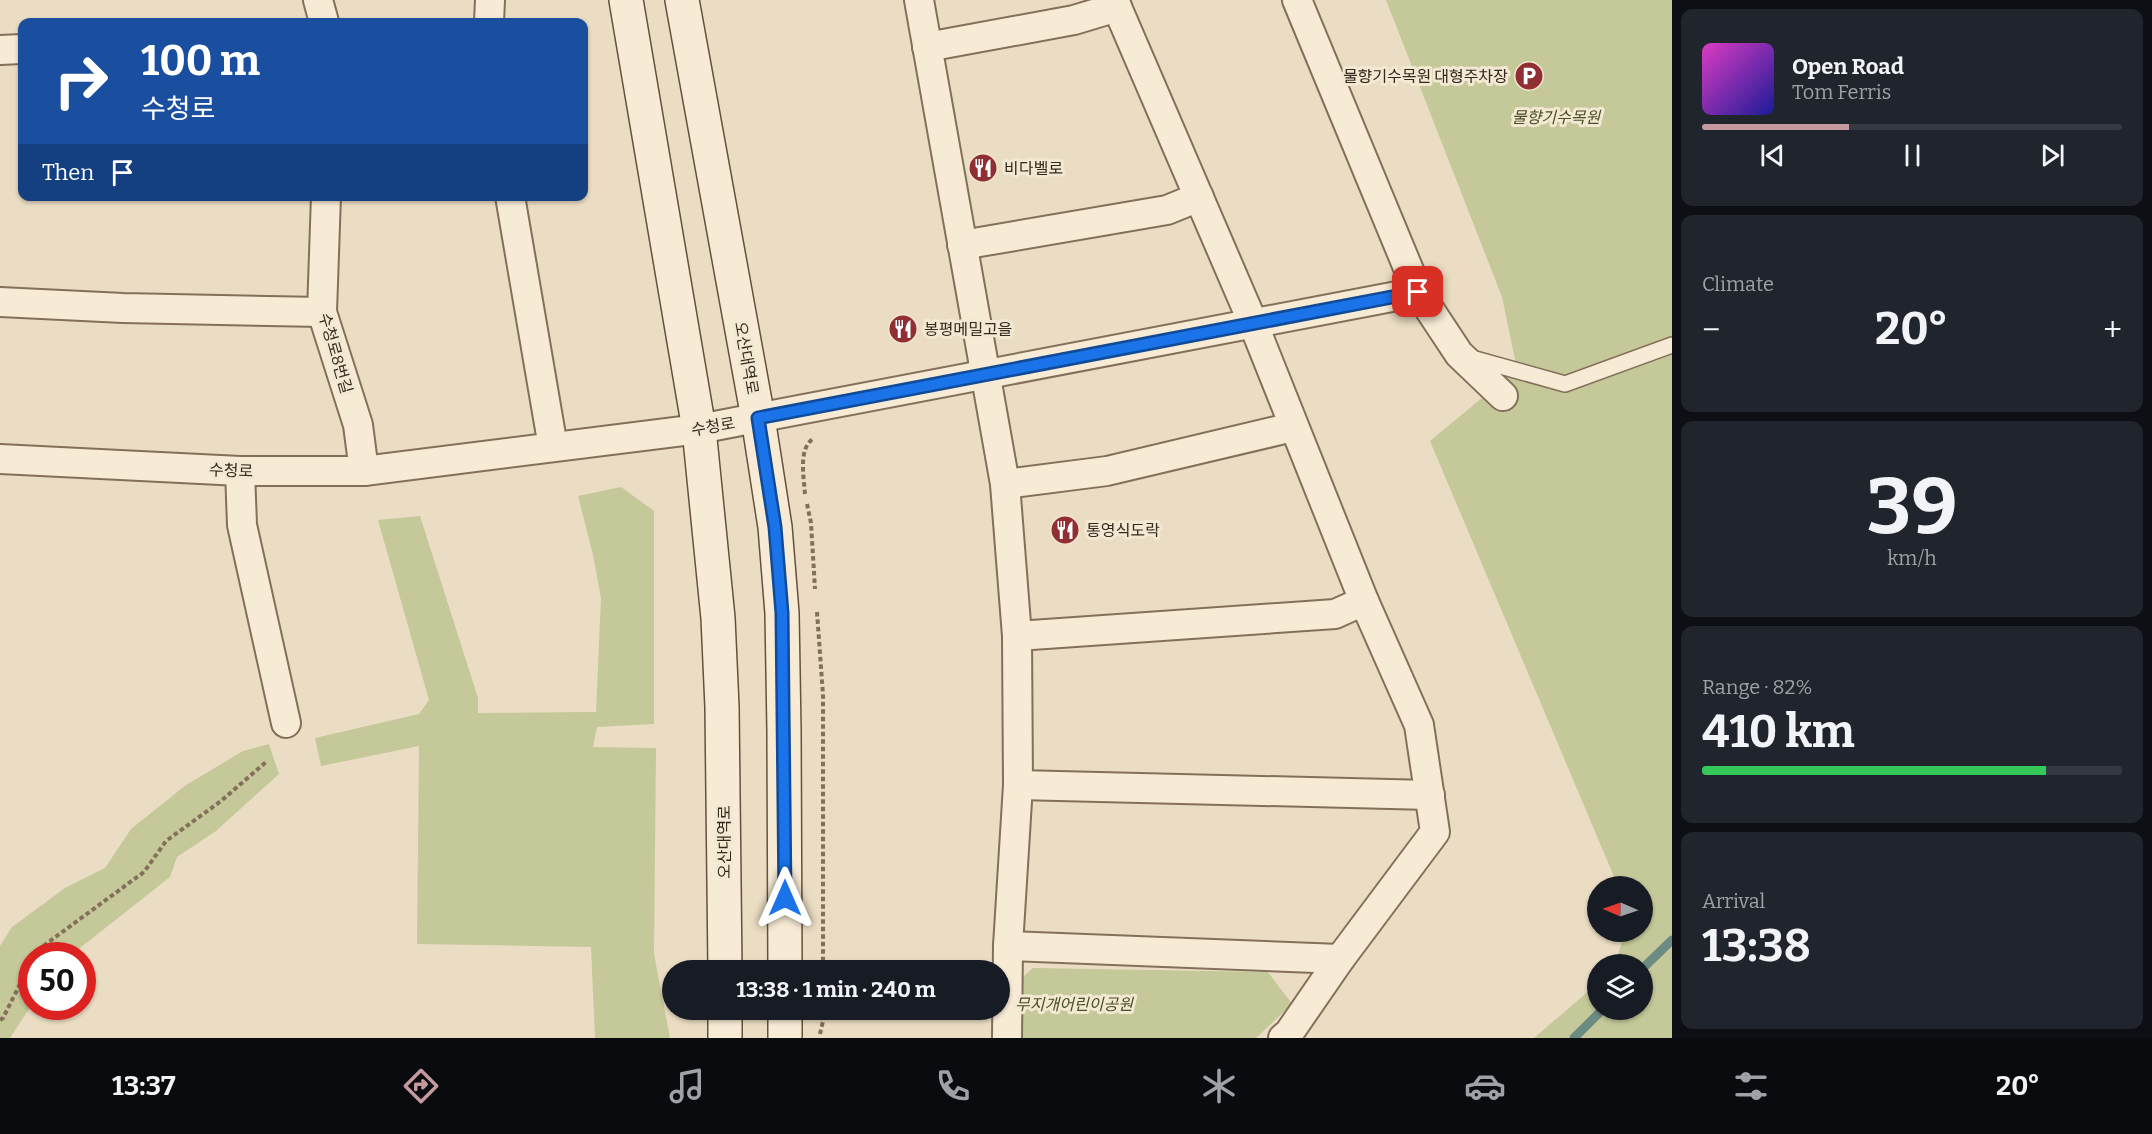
<!DOCTYPE html>
<html lang="en">
<head>
<meta charset="utf-8">
<style>
	body { margin:0; font-family:Bitter,"Noto Sans KR",serif; background:#20242c; color:#f1f3f6; height:100vh; display:flex; flex-direction:column; font-size:22px; white-space:nowrap }
	* { box-sizing:border-box; margin:0 }
	p { font-size:20px; color:#9ea1a6 }
	.icon { flex:none; width:33px; height:33px; fill:none; stroke:currentColor; stroke-width:2; stroke-linecap:round; stroke-linejoin:round }
	.map { position:relative; flex:1; overflow:hidden }
	.panel { display:flex; flex-direction:column; gap:9px; padding:9px; background:#0d0f14; width:480px }
	.panel>* { flex:none }
	.banner { position:absolute; left:18px; top:18px; width:570px; height:183px; border-radius:12px; box-shadow:0 2px 4px #0004; background:#1a4fa0; color:#fff; overflow:hidden }
	.needle { width:39px; rotate:272deg }
	.buttons { position:absolute; left:1587px; top:876px; display:grid; gap:12px }
	.buttons a { display:grid; place-items:center; width:66px; height:66px; border-radius:50%; background:#171b24; box-shadow:0 2px 4px #0004; font-size:30px }
	.speed { position:absolute; left:18px; top:942px; display:flex; gap:12px; font-size:30px; font-weight:700; text-align:center }
	.speed>* { display:grid; place-content:center; width:78px; height:78px; border-radius:50%; background:#171b24; box-shadow:0 2px 4px #0004; line-height:1 }
	.speed .limit { border:9px solid #d22; background:#fff; color:#111 }
	.pin { position:absolute; display:grid; place-items:center; width:51px; height:51px; color:#fff; margin:-26px; border-radius:12px; box-shadow:0 3px 9px #0006 }
	.me { position:absolute; width:66px; margin:-33px; rotate:0deg; stroke-linejoin:round; filter:drop-shadow(0 0 4px #0008) }
	.turn { display:flex; align-items:center; gap:21px; height:126px; padding:0 24px; font-size:27px }
	.turn .icon { width:78px; height:78px; stroke-width:2.5 }
	.turn b { display:block; font-size:42px; line-height:51px }
	.then { display:flex; align-items:center; height:57px; padding:0 24px; background:#0003; gap:12px; font-size:22px }
	.big { font-size:45px; font-weight:700; line-height:1.1 }
	.panel .widget { flex:1; display:flex; flex-direction:column; justify-content:center; gap:9px; min-width:0; padding:0 21px; border-radius:12px; background:#20242c }
	.panel .dial { align-items:center; gap:0 }
	.dial b { font-size:78px; line-height:1 }
	.song { display:flex; align-items:center; gap:18px }
	.cover { width:72px; height:72px; border-radius:9px; background:linear-gradient(135deg,hsl(310 70% 55%),hsl(240 70% 35%)) }
	.played { height:6px; border-radius:3px; background:linear-gradient(90deg,#c59a9e 35%,#363941 35%) }
	.keys { display:flex; justify-content:space-around; direction:ltr }
	.heat { display:flex; justify-content:space-between; align-items:center; font-size:33px; direction:ltr }
	.charge { height:9px; border-radius:4px; background:linear-gradient(90deg,#34c759 82%,#363941 0) }
	.trip { position:absolute; left:662px; top:960px; width:348px; height:60px; border-radius:30px; background:#171b24; box-shadow:0 2px 4px #0004; font-weight:700; line-height:60px; text-align:center }
	.tab-bar { display:flex; height:96px; justify-content:space-around; align-items:center; background:#090b0e; color:#9ea1a6 }
	.tab-bar .icon { width:42px; height:42px }
	.tab-bar .selected { color:#c59a9e }
	.tab-bar b { font-size:27px; color:#f1f3f6 }
	main { display:flex; flex:1; min-height:0 }
	.map>svg:first-child { display:block }
	.green { fill:#c5c898 }
	.lines { fill:none; stroke-linecap:round; stroke-linejoin:round }
	.stream { stroke:#6c8c83; stroke-width:9 }
	.service-casing { stroke:#846f5b; stroke-width:18 }
	.minor-casing { stroke:#846f5b; stroke-width:32 }
	.secondary-casing { stroke:#66503e; stroke-width:36 }
	.path { stroke:#846f5b; stroke-width:4; stroke-dasharray:4.5 3; stroke-linecap:butt }
	.service { stroke:#f7ebd5; stroke-width:15 }
	.minor { stroke:#f7ebd5; stroke-width:28 }
	.secondary { stroke:#f7ebd5; stroke-width:33 }
	.route-casing { stroke:#114b97; stroke-width:15 }
	.route { stroke:#1a73e8; stroke-width:10 }
	.labels { text-anchor:middle; stroke-width:6; stroke-linejoin:round; paint-order:stroke }
	.poi-label { font-size:16px; fill:#35281e; stroke:#f3e8d2; text-anchor:start }
	.park-label { font-size:16px; font-style:italic; fill:#475026; stroke:#f3e8d2 }
	.street-label { font-size:16px; fill:#35281e; stroke:#f3e8d2 }
</style>
</head>
<body>
<main>
<div class="map">
<svg width="1672" height="1038" viewBox="0 0 1672 1038">
	<rect width="100%" height="100%" fill="#ebddc3"/>
	<g class="green">
		<polygon points="1386,0 1672,0 1672,1038 1534,1038 1597,984 1598,1010 1642,1010 1642,964 1615,964 1625,932 1642,932 1642,886 1618,886 1430,441 1517,369 1502,297"/>
		<polygon points="621,487 654,511 654,724 597,727 593,747 656,748 654,954 670,1038 595,1038 591,947 417,944 419,746 321,766 315,738 419,714 429,700 378,520 420,516 478,698 478,713 596,712 601,598 593,555 578,496"/>
		<polygon points="269,744 279,774 216,831 177,857 170,877 71,955 32,956 31,1006 10,1038 0,1038 0,946 12,927 65,888 105,868 131,829 186,785 243,751"/>
		<polygon points="1033,968 1268,972 1292,1004 1256,1038 1015,1038 1016,983"/>
	</g>
	<g class="lines">
		<g class="stream">
			<polyline points="1642,969 1672,940"/>
			<polyline points="1574,1038 1602,1010"/>
		</g>
		<g class="service-casing">
			<polyline id="service" points="1468,357 1565,384 1672,345"/>
		</g>
		<g class="minor-casing">
			<g id="minor">
				<polyline points="318,0 324,22"/>
				<polyline points="919,0 1005,484 1017,636 1018,785 1008,946 1007,1038"/>
				<polyline points="1114,0 1253,323 1364,601 1419,725 1435,832 1340,959 1289,1033 1283,1038"/>
				<polyline points="1297,0 1418,292 1459,354 1503,396"/>
				<polyline points="489,22 490,0"/>
				<polyline points="927,47 1074,20 1117,7"/>
				<polyline points="0,50 22,49"/>
				<polyline points="326,196 322,312 358,425 364,471"/>
				<polyline points="510,196 553,447"/>
				<polyline points="962,245 1167,210 1199,197"/>
				<polyline points="0,302 123,308 322,312"/>
				<polyline points="0,459 240,471 364,471 699,429 1418,292"/>
				<polyline points="240,471 242,525 286,723"/>
				<polyline points="1005,484 1107,471 1293,427"/>
				<polyline points="1017,636 1335,614 1364,601"/>
				<polyline points="1018,785 1430,795"/>
				<polyline points="1008,946 1340,959"/>
			</g>
		</g>
		<g class="secondary-casing">
			<g id="secondary">
				<polyline points="626,0 699,429 718,618 722,707 725,970"/>
				<polyline points="682,0 758,418 775,527 782,613 784,731 785,970"/>
				<polyline points="725,1010 725,1038"/>
				<polyline points="785,1010 785,1038"/>
			</g>
		</g>
		<g class="path">
			<path d="M805,494C804,479 798,448 813,439"/>
			<polyline points="807,504 811,523 815,589"/>
			<polyline points="817,612 823,695 823,970"/>
			<polyline points="33,956 35,952 144,872 166,841 221,801 266,762"/>
			<polyline points="0,1020 3,1018 32,960"/>
			<polyline points="820,1034 823,1021 823,1010"/>
		</g>
		<use href="#service" class="service"/>
		<use href="#minor" class="minor"/>
		<use href="#secondary" class="secondary"/>
	</g>
	<g class="lines">
		<g class="route-casing">
			<polyline id="route" points="785,898 782,613 775,527 758,418 1418,292"/>
		</g>
		<use href="#route" class="route"/>
	</g>
	<defs>
		<g id="parking-disc" transform="scale(1.5)"><circle r="9.5" fill="#902e33" stroke="#f3e8d2"/><path d="M-3.5-5.5H1a3.5 3.5 0 0 1 0 7H-1V5.5H-3.5ZM-1-3.4V-.6H.8a1.4 1.4 0 0 0 0-2.8Z" fill="#fff"/></g>
		<g id="restaurant-disc" transform="scale(1.5)"><circle r="9.5" fill="#902e33" stroke="#f3e8d2"/><path d="M-5-6h1v4h1v-4h1v4h1v-4h1v5L-1.5 .5V6h-2V.5L-5-1ZM5-6V6H3V1.5H1.5Q1.5-4 5-6Z" fill="#fff"/></g>
	</defs>
	<g fill-rule="evenodd">
		<use href="#parking-disc" x="1529" y="76"/>
		<use href="#restaurant-disc" x="983" y="168"/>
		<use href="#restaurant-disc" x="903" y="329"/>
		<use href="#restaurant-disc" x="1065" y="530"/>
	</g>
	<g class="labels">
		<g class="poi-label">
			<text x="1508" y="82" text-anchor="end">물향기수목원 대형주차장</text>
			<text x="1004" y="174">비다벨로</text>
			<text x="924" y="335">봉평메밀고을</text>
			<text x="1086" y="536">통영식도락</text>
		</g>
		<g class="park-label">
			<text x="1556" y="123">물향기수목원</text>
			<text x="1074" y="1010">무지개어린이공원</text>
		</g>
		<g class="street-label">
			<text transform="translate(336 353) rotate(74)" y="6">수청로8번길</text>
			<text transform="translate(747 358) rotate(80)" y="6">오산대역로</text>
			<text transform="translate(713 426) rotate(-10)" y="6">수청로</text>
			<text transform="translate(231 470) rotate(2)" y="6">수청로</text>
			<text transform="translate(724 842) rotate(-90)" y="6">오산대역로</text>
		</g>
	</g>
</svg>
<div class="buttons">
<a><svg class="needle" viewBox="-14 -14 28 28"><path d="M0-13l5 13h-10z" fill="#e53935"/><path d="M0 13l5-13h-10z" fill="#9ea1a6"/></svg></a>
<a><svg class="icon" aria-label="layers" viewBox="0 0 24 24"><path d="M12 4l9 5-9 5-9-5zM3 14l9 5 9-5"/></svg></a>
</div>
<div class="speed"><div class="limit">50</div></div>
<div class="pin" style="left:1418px;top:292px;background:#d93025"><svg class="icon" aria-label="arrive" viewBox="0 0 24 24"><path d="M6 21V4h12l-3 4 3 4H6"/></svg></div>
<svg class="me" style="left:785px;top:898px" viewBox="-20 -20 40 40"><path d="M0-17L14 15 0 8-14 15z" fill="#1a73e8" stroke="#fff" stroke-width="4"/></svg>
<div class="trip">13:38 · 1 min · 240 m</div>
<div class="banner">
<div class="turn"><svg class="icon" aria-label="right" viewBox="0 0 24 24"><path d="M7 20v-9h11M14 6l5 5-5 5"/></svg><div><b>100 m</b>수청로</div></div>
<div class="then">Then<svg class="icon" aria-label="arrive" viewBox="0 0 24 24"><path d="M6 21V4h12l-3 4 3 4H6"/></svg></div>
</div>
</div>
<section class="panel">
<div class="widget">
<div class="song"><i class="cover"></i><div><b>Open Road</b><p>Tom Ferris</p></div></div>
<div class="played"></div>
<div class="keys"><svg class="icon" aria-label="previous" viewBox="0 0 24 24"><path d="M18 5L8 12l10 7zM5 5v14"/></svg><svg class="icon" aria-label="pause" viewBox="0 0 24 24"><path d="M8 5v14M16 5v14"/></svg><svg class="icon" aria-label="next" viewBox="0 0 24 24"><path d="M6 5l10 7-10 7zM19 5v14"/></svg></div>
</div>
<div class="widget"><p>Climate</p>
<div class="heat"><a>−</a><b class="big">20°</b><a>+</a></div>
</div>
<div class="widget dial"><b>39</b><p>km/h</p></div>
<div class="widget"><p>Range · 82%</p><b class="big">410 km</b><div class="charge"></div></div>
<div class="widget"><p>Arrival</p><b class="big">13:38</b></div>
</section>
</main>
<nav class="tab-bar">
<b>13:37</b>
<svg class="icon selected" aria-label="directions" viewBox="0 0 24 24"><path d="M12 3l9 9-9 9-9-9zM9 14v-3h6M13 9l2 2-2 2"/></svg>
<svg class="icon" aria-label="music" viewBox="0 0 24 24"><path d="M9 18V5l10-2v13"/><circle cx="6" cy="18" r="3"/><circle cx="16" cy="16" r="3"/></svg>
<svg class="icon" aria-label="phone" viewBox="0 0 24 24"><path d="M5 4h4l2 5-3 2q2 4 5 5l2-3 5 2v4C11 20 4 13 5 4z"/></svg>
<svg class="icon" aria-label="climate" viewBox="0 0 24 24"><path d="M12 3v18M4 7l16 10M4 17L20 7"/></svg>
<svg class="icon" aria-label="car" viewBox="0 0 24 24"><path d="M5 17H2v-5l4-1 3-4h7l3 4 3 1v5h-3M9 17h6M6 11h13"/><circle cx="7" cy="17" r="2"/><circle cx="17" cy="17" r="2"/></svg>
<svg class="icon" aria-label="filters" viewBox="0 0 24 24"><path d="M4 7h16M4 17h16"/><circle cx="9" cy="7" r="2"/><circle cx="15" cy="17" r="2"/></svg>
<b>20°</b>
</nav>
</body>
</html>
